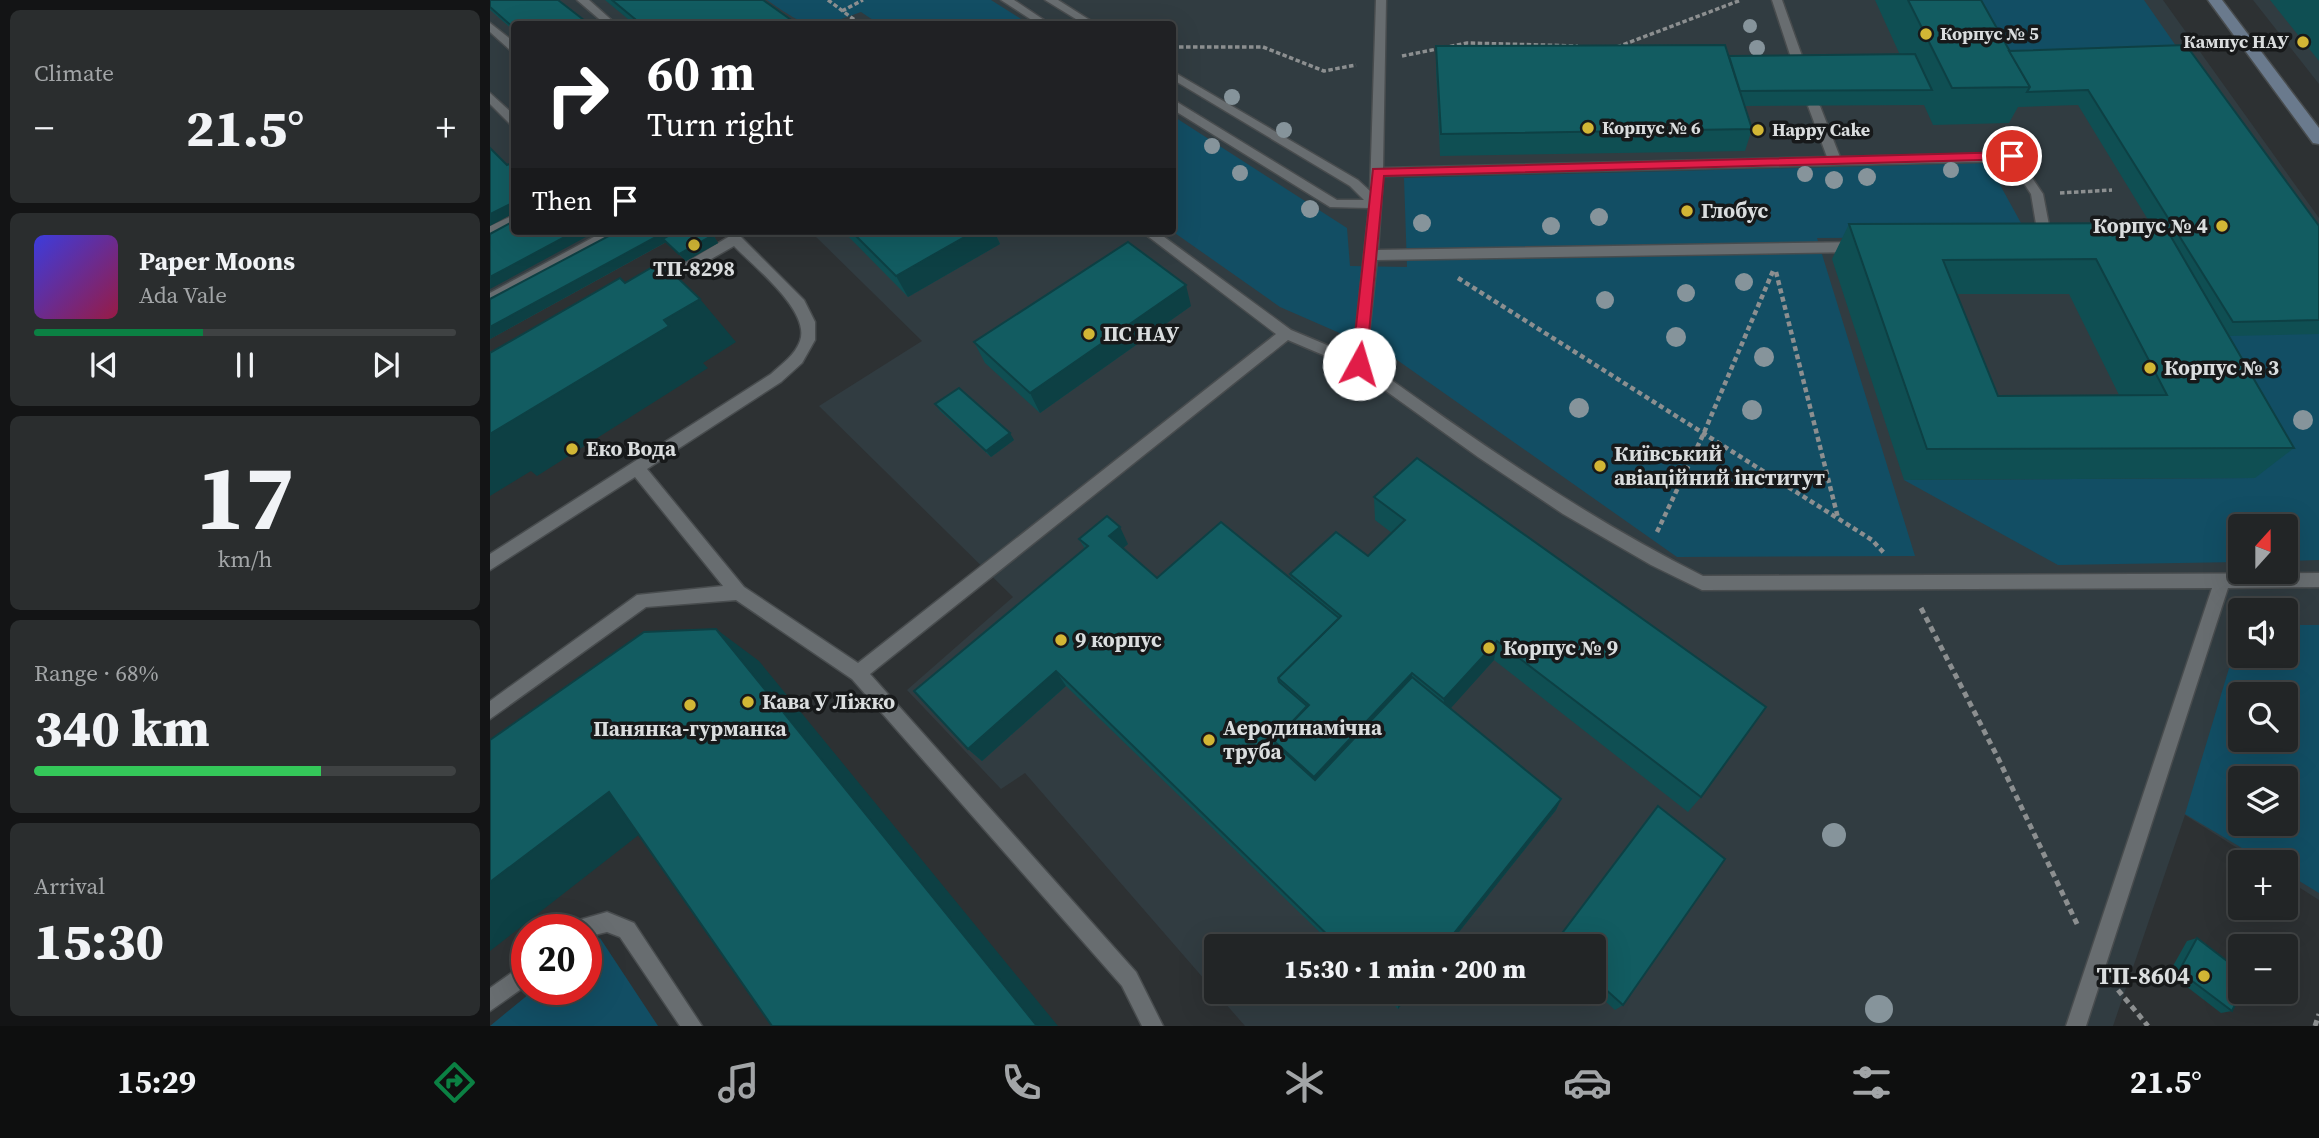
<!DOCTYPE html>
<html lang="en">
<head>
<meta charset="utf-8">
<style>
	body { margin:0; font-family:"Source Serif 4",serif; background:#2a2d2e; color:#f1f3f6; height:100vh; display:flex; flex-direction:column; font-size:26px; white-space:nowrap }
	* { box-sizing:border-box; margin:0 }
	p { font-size:23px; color:#a2a5a7 }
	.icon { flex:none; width:38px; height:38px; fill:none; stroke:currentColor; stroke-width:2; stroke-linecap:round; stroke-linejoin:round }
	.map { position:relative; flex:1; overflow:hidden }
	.drawer { display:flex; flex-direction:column; gap:10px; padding:10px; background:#131415; width:490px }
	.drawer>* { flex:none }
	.top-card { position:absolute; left:21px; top:21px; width:665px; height:214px; border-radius:7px; box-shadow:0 7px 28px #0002,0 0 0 2px #3f4243; background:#202124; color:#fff; overflow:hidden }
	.needle { width:46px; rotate:21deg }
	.tools { position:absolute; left:1738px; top:514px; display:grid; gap:14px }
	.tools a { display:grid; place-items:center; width:70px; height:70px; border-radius:7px; background:#222526; box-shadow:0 7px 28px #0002,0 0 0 2px #3f4243; font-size:35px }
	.speed { position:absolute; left:21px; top:914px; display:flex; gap:14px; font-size:35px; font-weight:700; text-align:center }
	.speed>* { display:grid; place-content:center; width:91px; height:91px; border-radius:50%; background:#222526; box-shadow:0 7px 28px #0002,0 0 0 2px #3f4243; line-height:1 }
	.speed .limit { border:10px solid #d22; background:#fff; color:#111 }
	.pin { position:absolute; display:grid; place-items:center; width:60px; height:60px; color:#fff; margin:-30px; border:4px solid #fff; border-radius:50%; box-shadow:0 2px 7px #0007 }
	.me { position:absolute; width:77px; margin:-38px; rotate:6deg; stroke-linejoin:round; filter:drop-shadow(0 0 5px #0008) }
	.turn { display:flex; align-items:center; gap:24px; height:147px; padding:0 21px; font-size:32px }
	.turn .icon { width:91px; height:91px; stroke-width:2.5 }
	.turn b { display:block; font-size:49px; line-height:60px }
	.then { display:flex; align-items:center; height:66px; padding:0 21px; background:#0003; gap:14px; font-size:26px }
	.big { font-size:52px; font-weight:800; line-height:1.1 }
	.drawer .card { flex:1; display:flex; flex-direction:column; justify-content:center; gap:10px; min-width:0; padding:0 24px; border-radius:10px; background:#2a2d2e }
	.drawer .dial { align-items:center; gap:0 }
	.dial b { font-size:91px; line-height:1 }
	.song { display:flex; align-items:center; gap:21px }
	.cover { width:84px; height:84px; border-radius:10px; background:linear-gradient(135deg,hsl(240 70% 55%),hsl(340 70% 35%)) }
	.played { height:7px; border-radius:4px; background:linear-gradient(90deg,#0b8043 40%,#3f4243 40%) }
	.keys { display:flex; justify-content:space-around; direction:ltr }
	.heat { display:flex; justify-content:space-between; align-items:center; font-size:38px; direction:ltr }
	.charge { height:10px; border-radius:5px; background:linear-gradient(90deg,#34c759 68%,#3f4243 0) }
	.trip { position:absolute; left:714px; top:934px; width:402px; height:70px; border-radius:7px; background:#222526; box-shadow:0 7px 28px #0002,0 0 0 2px #3f4243; font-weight:800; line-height:70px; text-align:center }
	.tab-bar { display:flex; height:112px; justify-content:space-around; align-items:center; background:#0e0f0f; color:#a2a5a7 }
	.tab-bar .icon { width:49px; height:49px }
	.tab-bar .on { color:#0b8043 }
	.tab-bar b { font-size:32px; color:#f1f3f6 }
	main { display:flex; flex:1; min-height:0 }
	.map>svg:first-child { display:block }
	.built { fill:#313c41; fill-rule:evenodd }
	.green { fill:#124e64; fill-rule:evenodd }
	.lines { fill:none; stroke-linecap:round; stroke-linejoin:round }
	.lane-casing { stroke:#484c4e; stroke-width:3 }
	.secondary-casing { stroke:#484c4e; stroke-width:3 }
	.path-far2 { stroke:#8c8f90; stroke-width:3.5; stroke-dasharray:4.5 2.5; stroke-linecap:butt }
	.path-far1 { stroke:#8c8f90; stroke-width:4.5; stroke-dasharray:5 3.5; stroke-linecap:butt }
	.path { stroke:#8c8f90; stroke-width:5; stroke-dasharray:6 4.5; stroke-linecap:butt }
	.lane { fill:#686d70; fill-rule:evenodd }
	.secondary { fill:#6a7a8d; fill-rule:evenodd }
	.tree { fill:#86949b }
	.wall { fill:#0f4f53; fill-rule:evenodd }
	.shaded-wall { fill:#0d4044 }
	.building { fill:#125c61; stroke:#0d4044; stroke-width:2; fill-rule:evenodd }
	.route { fill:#e11d48; stroke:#92132f; stroke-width:2 }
	.poi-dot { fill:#d2b635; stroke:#17191a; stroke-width:2.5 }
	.labels { text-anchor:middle; stroke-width:7; stroke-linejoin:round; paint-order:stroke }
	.far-poi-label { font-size:18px; font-weight:bold; fill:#daddde; stroke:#17191a; text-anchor:start }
	.poi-label { font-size:21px; font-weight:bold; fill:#daddde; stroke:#17191a; text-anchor:start }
	.near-poi-label { font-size:24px; font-weight:bold; fill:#daddde; stroke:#17191a; text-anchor:end }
</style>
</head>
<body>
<main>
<section class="drawer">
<div class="card"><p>Climate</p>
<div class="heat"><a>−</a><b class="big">21.5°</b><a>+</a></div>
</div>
<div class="card">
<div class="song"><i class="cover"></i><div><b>Paper Moons</b><p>Ada Vale</p></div></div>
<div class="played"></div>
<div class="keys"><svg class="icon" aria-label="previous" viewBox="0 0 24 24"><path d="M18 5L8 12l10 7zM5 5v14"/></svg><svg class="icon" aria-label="pause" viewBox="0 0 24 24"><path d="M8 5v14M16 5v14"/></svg><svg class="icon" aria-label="next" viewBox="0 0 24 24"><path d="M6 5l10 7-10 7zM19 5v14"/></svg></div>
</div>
<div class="card dial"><b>17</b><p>km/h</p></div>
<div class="card"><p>Range · 68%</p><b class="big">340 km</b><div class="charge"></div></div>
<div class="card"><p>Arrival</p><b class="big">15:30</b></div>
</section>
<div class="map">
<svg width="1829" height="1026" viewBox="0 0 1829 1026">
	<rect width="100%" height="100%" fill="#2d3133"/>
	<g class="built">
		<path d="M0,0H1673L1829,218V900L1796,879V863H1771L1695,815L1623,1026H755L535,773L511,789L417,690L523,597L329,406L432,341L320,231H682V24H24V231H197L0,339ZM1750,527H1796V572H1750ZM1750,611H1796V656H1750ZM1750,695H1796V740H1750ZM1750,779H1796V824H1750ZM726,947H1104V992H726Z"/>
		<polygon points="1763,0 1829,0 1829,84"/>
	</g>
	<g class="green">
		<path d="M277,0H501L539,24H389L371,12C322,30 320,30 277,0Z"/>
		<polygon points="1453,0 1654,0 1709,79 1685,60 1489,67"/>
		<polygon points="683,116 857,228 860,266 917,267 914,178 1498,163 1531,223 1512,237 1327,238 1425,556 1187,557 900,355 790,307 682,231"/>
		<polygon points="1672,309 1829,334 1829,560 1796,561 1796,527 1750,527 1750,562 1568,565 1414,480 1764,478"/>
		<path d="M1796,625H1829V893L1796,873V863H1777L1695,814L1750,632V656H1796ZM1750,695H1796V740H1750ZM1750,779H1796V824H1750Z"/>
		<polygon points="110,938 168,1026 0,1026 45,989 96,989 96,949"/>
	</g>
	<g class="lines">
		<g class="lane-casing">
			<g id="lane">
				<polygon points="87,0 99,0 126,24 115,24"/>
				<polygon points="511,0 524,0 560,24 548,24"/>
				<polygon points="555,0 568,0 606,24 594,24"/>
				<path d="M886,0H896L893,168L1337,157L1318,106L1324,102L1330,106L1350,157L1522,153L1526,154L1553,194L1559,225L1539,241L1532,236L1546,224L1541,194L1519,161L893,176L888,250L1369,242L1376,247L1369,252L887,260L876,362C985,440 1093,516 1213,576L1829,573V587L1738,588L1596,1026H1576L1722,588L1212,590L1161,565L1073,514L988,457L864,368L798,340L380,674L646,972L673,1026H652L632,986L362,679L246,600L156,607L0,719V701L147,595L233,586L145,477L0,570V554L281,374C292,364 305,355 310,341C321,311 263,266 244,246L172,287L167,289L160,284L240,236H250L314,300L325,322V340L312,363L291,382L157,469L254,587L368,663L786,334L651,231H666L801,330L863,356L879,208L840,207L682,109V99L847,200H874L860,186L682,79V71L868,180L880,191Z"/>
				<polygon points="1282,0 1292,0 1317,70 1315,72 1307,72 1305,70"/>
				<polygon points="0,23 24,42 24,51 20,50 0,32"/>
				<polygon points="0,93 24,115 24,125 20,124 0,104"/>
				<polygon points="24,215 24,224 0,237 0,226"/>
				<polygon points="115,231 132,231 0,304 0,293"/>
				<polygon points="117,912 144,923 212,1026 190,1026 130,937 117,932 96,937 96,929 79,929 82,922"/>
				<polygon points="37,962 37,985 0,1011 0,988"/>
			</g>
		</g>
		<g class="secondary-casing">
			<polygon id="secondary" points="1718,0 1732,0 1829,128 1829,144 1823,143"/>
		</g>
		<g class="path-far2">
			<polyline points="338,0 370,24"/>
			<polyline points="352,11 373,0"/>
			<polyline points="682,47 773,47 834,71 866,65"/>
			<polyline points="1127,47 1251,0"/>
			<polyline points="912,56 977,43 1088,46"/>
			<polyline points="1570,193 1622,190"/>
		</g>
		<g class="path-far1">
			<polyline points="1286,272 1348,518"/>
			<polyline points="968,278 1382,540 1395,554"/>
			<polyline points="1167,532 1213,435 1283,271"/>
		</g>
		<g class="path">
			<polyline points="1431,608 1508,758 1588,926"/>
			<polyline points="1628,990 1658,1026"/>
			<polyline points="1825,1026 1829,1014"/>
		</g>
		<use href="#lane" class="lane"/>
		<use href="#secondary" class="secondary"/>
	</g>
	<g class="tree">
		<circle cx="1260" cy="26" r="7"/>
		<circle cx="1267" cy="48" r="8"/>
		<circle cx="742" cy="97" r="8"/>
		<circle cx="794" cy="130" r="8"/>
		<circle cx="722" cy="146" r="8"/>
		<circle cx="1461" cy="170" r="8"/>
		<circle cx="750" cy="173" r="8"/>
		<circle cx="1315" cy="174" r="8"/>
		<circle cx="1377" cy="177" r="9"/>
		<circle cx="1344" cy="180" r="9"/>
		<circle cx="820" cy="209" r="9"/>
		<circle cx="1109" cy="217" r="9"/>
		<circle cx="932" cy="223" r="9"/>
		<circle cx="1061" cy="226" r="9"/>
		<circle cx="1254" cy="282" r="9"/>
		<circle cx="1196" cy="293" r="9"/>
		<circle cx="1115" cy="300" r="9"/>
		<circle cx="1186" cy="337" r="10"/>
		<circle cx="1274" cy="357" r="10"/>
		<circle cx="1089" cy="408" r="10"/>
		<circle cx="1262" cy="410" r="10"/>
		<circle cx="1813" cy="420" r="10"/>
		<circle cx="1344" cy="835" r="12"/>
		<circle cx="1389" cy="1009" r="14"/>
	</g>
	<g class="wall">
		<polygon points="0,0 24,24 24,31 0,10"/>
		<polygon points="115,0 273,0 304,22 305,24 144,24"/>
		<path d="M1385,0H1491L1519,51L1696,45L1829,226V334L1739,336L1804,448L1765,478L1414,480L1342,259L1359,224L1660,223L1588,105L1528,107L1519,123L1443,125L1434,105L1255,106L1262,129L1255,151L950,156L946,68V46L1239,56L1410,55ZM1467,294H1579L1629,395L1508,396Z"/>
		<polygon points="1780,0 1829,0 1829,61"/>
		<polygon points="128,231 223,235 228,243 196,261 176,242 0,339 0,299"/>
		<polygon points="353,231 504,231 510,244 418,297"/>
		<polygon points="701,306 550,413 495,363 484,342"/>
		<polygon points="445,404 524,440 501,457 450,411"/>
		<polygon points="927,458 1211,797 1198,812 1004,660 960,708 1071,799 1066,810 957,947 845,947 576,686 492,761 478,749 595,549 589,539 638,544 633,548 667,578 801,579 800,574 878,556 902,533 885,520 884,497"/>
		<polygon points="1168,806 1133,1005 1125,1010 1104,991 1104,947 1063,947"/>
		<polygon points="1707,938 1742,1011 1731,1013 1679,973 1697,941"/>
		<polygon points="892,992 921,992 908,1009"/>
	</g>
	<g class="shaded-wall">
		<polygon points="24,202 24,213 0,226 0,214"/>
		<polygon points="86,231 107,231 0,289 0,277"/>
		<polygon points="177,231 197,231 173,239 176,242 0,339 0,327"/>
		<polygon points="485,231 504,231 510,244 418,297 406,276"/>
		<polygon points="223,235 228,243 196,261 189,254"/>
		<polygon points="696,285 701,306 550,413 540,393"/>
		<polygon points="210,299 246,342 213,363 218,368 47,476 41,471 0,496 0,434 174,320"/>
		<polygon points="520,433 524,440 501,457 496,451"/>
		<polygon points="630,527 638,544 627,553 619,536"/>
		<polygon points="226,629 269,661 568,1026 547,1026"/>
		<polygon points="1007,641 1004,660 953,717 954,699"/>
		<polygon points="566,671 576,686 492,761 478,749"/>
		<polygon points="922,673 921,691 828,792 824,777"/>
		<polygon points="119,792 173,816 0,951 0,882"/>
		<polygon points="1071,799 1066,810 957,947 953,947"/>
		<polygon points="917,992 921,992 908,1009 908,1003"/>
	</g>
	<g class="building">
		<polygon points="0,0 68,0 99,24 24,24 24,28 0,7"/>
		<polygon points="122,0 273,0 304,22 298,24 151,24"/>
		<polygon points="1418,0 1491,0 1540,87 1462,88"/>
		<polygon points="1235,45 1262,129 951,134 946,46"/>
		<polygon points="1696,45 1829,226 1829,320 1743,322 1598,90 1537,92 1540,87 1519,51"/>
		<polygon points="1425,54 1442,90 1250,91 1239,56"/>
		<polygon points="0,148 17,165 24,162 24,202 0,214"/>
		<polygon points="24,221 24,231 86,231 0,277 0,234"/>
		<path d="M1673,223L1804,448L1437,449L1359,224ZM1606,259L1677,395L1508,396L1453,260Z"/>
		<polygon points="128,231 177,231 0,327 0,299"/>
		<polygon points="187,231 218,231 223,235 189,254 173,239"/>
		<polygon points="361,231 485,231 406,276"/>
		<polygon points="638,242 696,285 540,393 484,342"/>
		<polygon points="171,262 210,299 174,320 179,326 0,434 0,353 130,278 135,283"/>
		<polygon points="469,388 520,433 496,451 445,404"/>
		<polygon points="927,458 1276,707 1211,797 1007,641 954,699 922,673 824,777 784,741 819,705 788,678 851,616 800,574 846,532 878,556 915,520 884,497"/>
		<polygon points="617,516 630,527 619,536 667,578 731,522 849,618 788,678 789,682 817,706 784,741 785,744 825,780 922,677 1071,799 953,947 850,947 566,671 478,749 424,691 598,546 589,539"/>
		<polygon points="226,629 547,1026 282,1026 119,792 0,882 0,740 154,632"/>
		<polygon points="1168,806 1235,859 1133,1005 1104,979 1104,947 1067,947 1064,944"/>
		<polygon points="1707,938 1750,971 1750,992 1751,992 1742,1011 1689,971"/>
		<polygon points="897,992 917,992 908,1003"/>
	</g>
	<polygon class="route" points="1522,152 1526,154 1526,159 894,176 876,364 869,370 862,364 883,169"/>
	<g class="poi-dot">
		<circle cx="1436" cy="34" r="7"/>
		<circle cx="1813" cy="42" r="7"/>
		<circle cx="1098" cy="128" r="7"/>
		<circle cx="1268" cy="130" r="7"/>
		<circle cx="1197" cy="211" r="7"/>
		<circle cx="1732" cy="226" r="7"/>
		<circle cx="204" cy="245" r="7"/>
		<circle cx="599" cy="334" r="7"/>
		<circle cx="1660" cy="368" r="7"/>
		<circle cx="82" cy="449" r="7"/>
		<circle cx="1110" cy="466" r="7"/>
		<circle cx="571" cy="640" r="7"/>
		<circle cx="999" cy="648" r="7"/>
		<circle cx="258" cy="702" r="7"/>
		<circle cx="200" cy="705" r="7"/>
		<circle cx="719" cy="740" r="7"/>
		<circle cx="1714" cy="976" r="7"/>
	</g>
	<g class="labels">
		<g class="far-poi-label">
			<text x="1450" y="40">Корпус № 5</text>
			<text x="1799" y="48" text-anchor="end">Кампус НАУ</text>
			<text x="1112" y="134">Корпус № 6</text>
			<text x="1282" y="136">Happy Cake</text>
		</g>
		<g class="poi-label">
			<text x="1211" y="218">Глобус</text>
			<text x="1718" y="233" text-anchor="end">Корпус № 4</text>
			<text x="204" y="276" text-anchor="middle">ТП-8298</text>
			<text x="613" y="341">ПС НАУ</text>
			<text x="1674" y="375">Корпус № 3</text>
			<text x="96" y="456">Еко Вода</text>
			<text x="1124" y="461">Київський<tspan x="1124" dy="24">авіаційний інститут</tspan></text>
			<text x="585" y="647">9 корпус</text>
			<text x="1013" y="655">Корпус № 9</text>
			<text x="272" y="709">Кава У Ліжко</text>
			<text x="733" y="735">Аеродинамічна<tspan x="733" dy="24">труба</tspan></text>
			<text x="200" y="736" text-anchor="middle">Панянка-гурманка</text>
		</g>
		<g class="near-poi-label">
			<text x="1700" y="984">ТП-8604</text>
		</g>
	</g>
</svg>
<div class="tools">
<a><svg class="needle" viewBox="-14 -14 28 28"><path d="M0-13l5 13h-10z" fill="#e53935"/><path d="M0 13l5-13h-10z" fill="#a2a5a7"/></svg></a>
<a><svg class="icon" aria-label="sound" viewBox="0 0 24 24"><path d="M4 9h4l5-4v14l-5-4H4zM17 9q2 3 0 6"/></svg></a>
<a><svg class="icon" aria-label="search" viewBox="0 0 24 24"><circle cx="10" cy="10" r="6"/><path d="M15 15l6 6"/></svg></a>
<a><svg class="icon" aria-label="layers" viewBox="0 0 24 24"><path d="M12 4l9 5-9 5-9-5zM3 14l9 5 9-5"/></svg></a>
<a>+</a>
<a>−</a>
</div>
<div class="speed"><div class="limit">20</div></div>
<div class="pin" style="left:1522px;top:156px;background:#d93025"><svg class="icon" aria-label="arrive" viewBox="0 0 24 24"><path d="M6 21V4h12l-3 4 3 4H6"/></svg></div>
<svg class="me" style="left:869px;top:364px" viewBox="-20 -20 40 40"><circle r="19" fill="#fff"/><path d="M0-13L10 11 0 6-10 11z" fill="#e11d48"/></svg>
<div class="trip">15:30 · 1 min · 200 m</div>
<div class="top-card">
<div class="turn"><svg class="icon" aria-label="right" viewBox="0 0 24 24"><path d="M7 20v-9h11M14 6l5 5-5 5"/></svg><div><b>60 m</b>Turn right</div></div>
<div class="then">Then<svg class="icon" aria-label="arrive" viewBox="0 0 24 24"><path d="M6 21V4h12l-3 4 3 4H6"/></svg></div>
</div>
</div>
</main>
<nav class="tab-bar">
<b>15:29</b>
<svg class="icon on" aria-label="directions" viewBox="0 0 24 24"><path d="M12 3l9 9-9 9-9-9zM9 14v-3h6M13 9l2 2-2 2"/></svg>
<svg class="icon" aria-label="music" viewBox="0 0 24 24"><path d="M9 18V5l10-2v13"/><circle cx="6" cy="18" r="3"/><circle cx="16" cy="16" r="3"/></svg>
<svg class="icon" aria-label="phone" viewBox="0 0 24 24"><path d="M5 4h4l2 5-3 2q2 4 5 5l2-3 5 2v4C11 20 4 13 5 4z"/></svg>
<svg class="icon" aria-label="climate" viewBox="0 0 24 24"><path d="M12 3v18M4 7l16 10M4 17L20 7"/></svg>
<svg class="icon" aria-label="car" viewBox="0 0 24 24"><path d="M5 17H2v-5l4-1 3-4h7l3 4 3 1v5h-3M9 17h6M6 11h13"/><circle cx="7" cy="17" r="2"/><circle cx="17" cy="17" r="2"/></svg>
<svg class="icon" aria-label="filters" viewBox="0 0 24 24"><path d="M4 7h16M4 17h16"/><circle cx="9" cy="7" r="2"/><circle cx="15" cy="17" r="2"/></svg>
<b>21.5°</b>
</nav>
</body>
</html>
